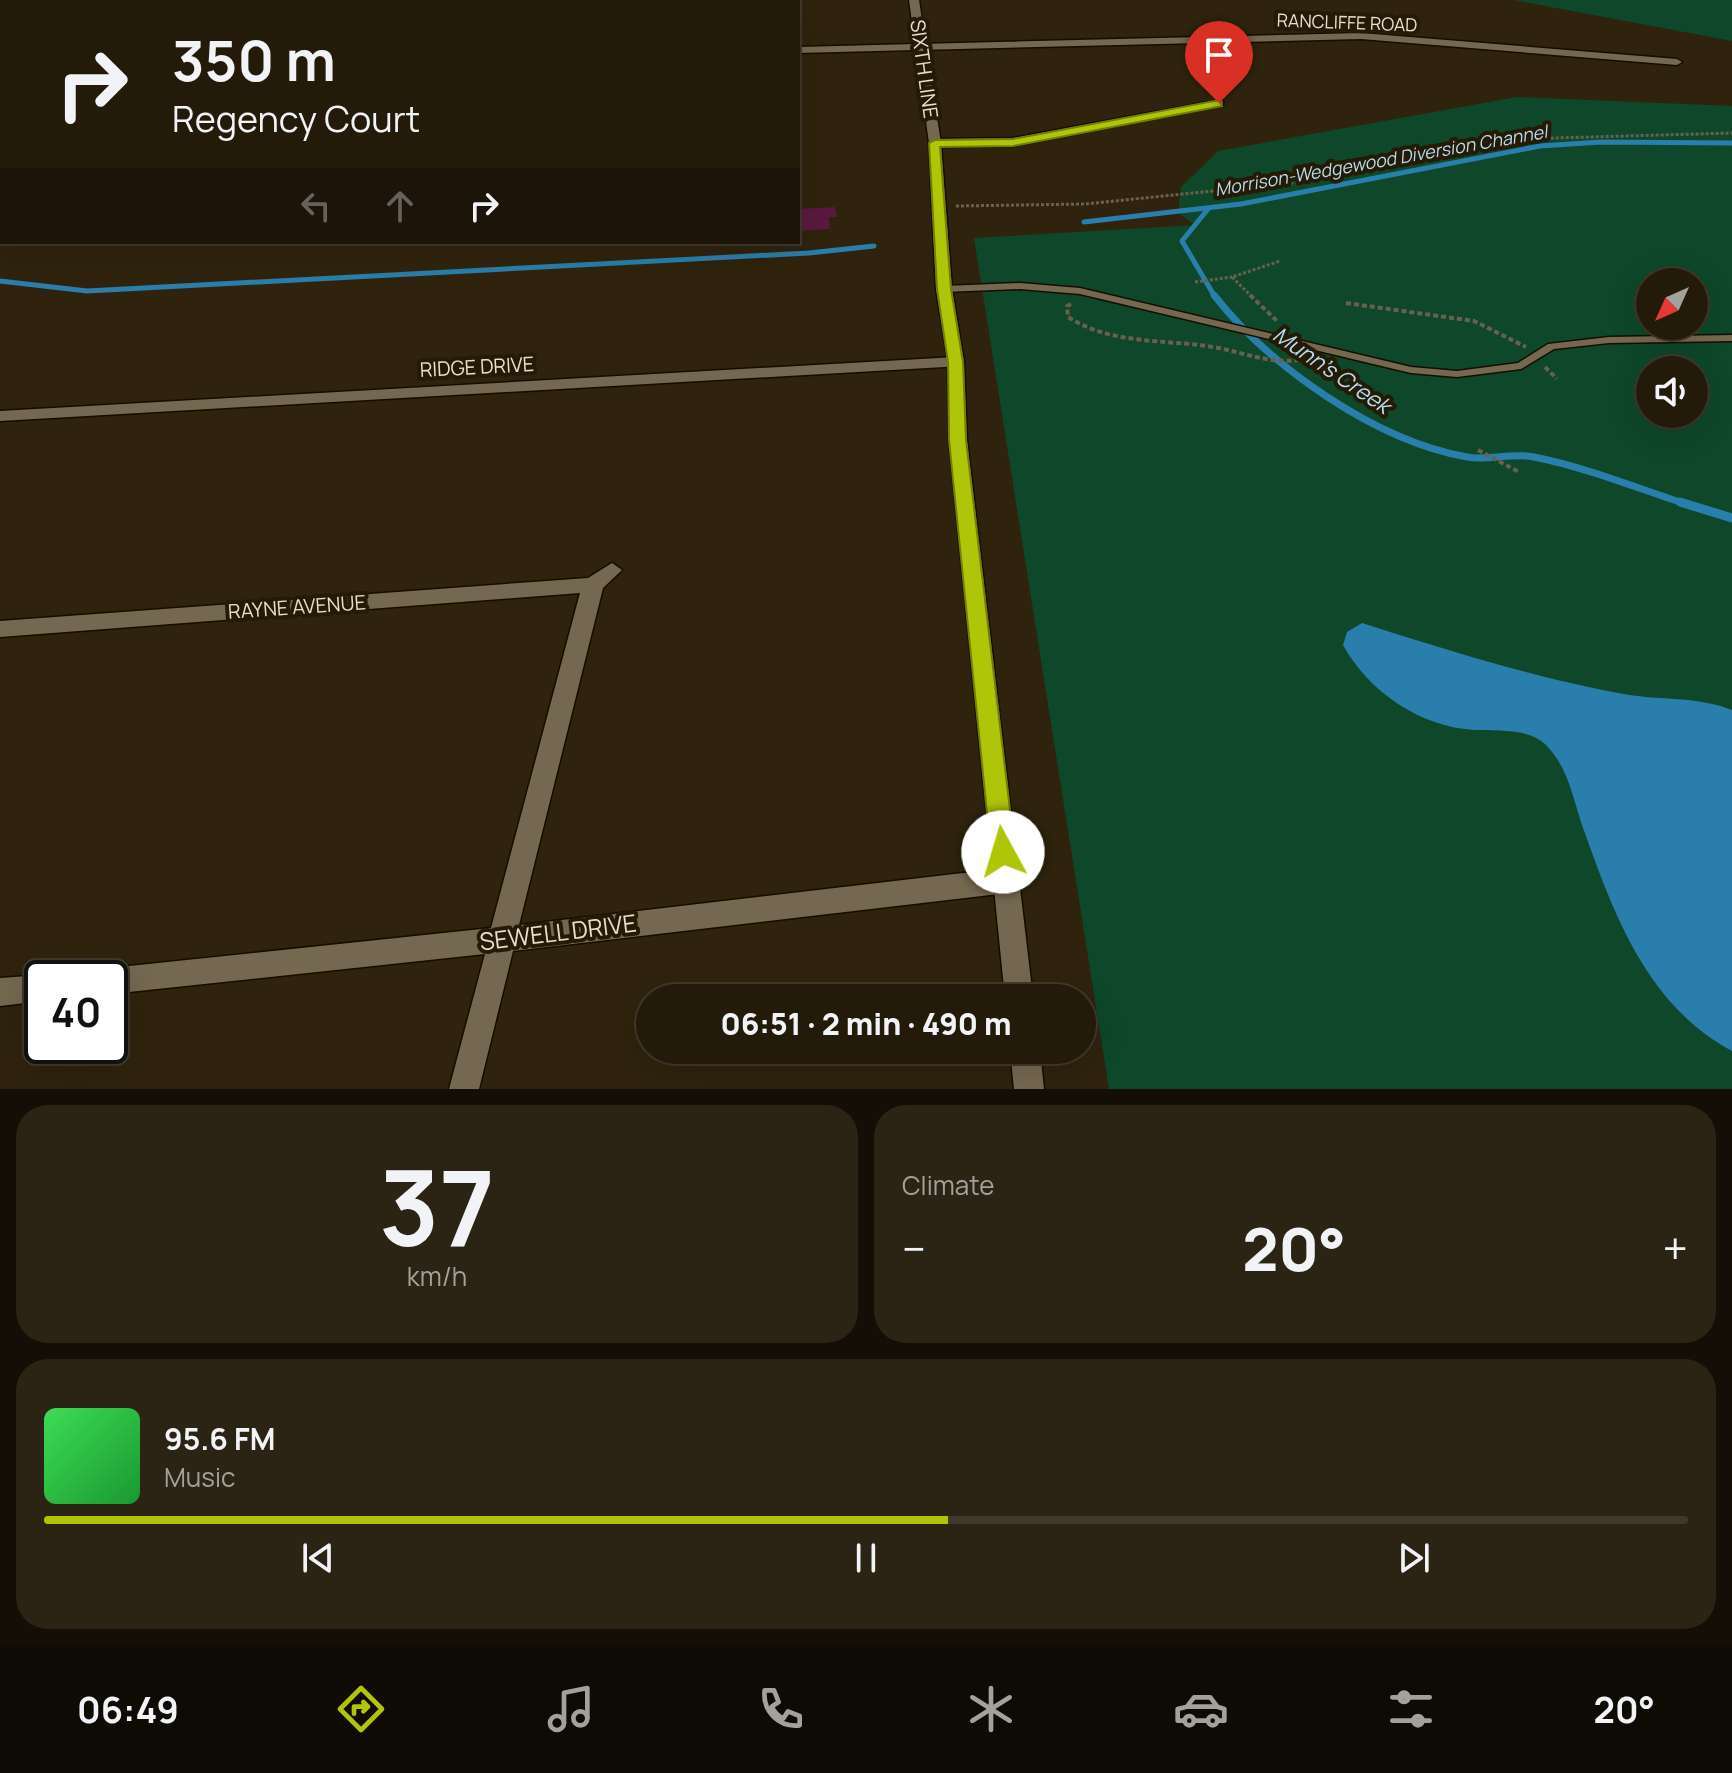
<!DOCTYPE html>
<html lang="en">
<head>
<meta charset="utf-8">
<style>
	body { margin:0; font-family:Manrope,sans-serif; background:#2b2313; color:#f1f3f6; height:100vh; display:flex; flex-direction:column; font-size:30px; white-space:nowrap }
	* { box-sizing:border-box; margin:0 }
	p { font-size:26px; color:#a3a19c }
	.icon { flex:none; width:44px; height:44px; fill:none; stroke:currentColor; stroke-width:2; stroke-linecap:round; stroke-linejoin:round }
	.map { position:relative; height:1089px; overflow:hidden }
	.side { display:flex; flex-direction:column; gap:16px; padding:16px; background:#130e06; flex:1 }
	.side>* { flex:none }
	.guide { position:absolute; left:0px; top:0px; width:800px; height:244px; box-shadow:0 8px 32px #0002,0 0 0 2px #40382b; background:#231a0a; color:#f1f3f6; overflow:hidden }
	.needle { width:52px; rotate:225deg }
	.controls { position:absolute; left:1636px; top:268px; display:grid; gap:16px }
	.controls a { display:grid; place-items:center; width:72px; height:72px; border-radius:50%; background:#231a0a; box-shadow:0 8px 32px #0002,0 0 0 2px #40382b; font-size:40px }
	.speed { position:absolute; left:24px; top:960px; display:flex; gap:16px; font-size:40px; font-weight:700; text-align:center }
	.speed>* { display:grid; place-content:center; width:104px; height:104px; border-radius:50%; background:#231a0a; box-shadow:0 8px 32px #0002,0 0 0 2px #40382b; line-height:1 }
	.speed .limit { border:4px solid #111; border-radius:12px; background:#fff; color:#111 }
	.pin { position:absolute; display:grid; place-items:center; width:68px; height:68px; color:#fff; margin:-82px -34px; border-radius:50% 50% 50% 0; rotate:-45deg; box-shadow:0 0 8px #0007 }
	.pin .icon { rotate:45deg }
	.me { position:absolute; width:88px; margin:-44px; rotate:354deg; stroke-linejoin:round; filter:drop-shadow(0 0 6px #0008) }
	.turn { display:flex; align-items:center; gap:28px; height:168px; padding:0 40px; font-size:36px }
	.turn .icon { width:104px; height:104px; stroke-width:2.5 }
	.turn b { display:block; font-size:56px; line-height:68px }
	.lanes { display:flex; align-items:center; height:76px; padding:0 40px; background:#0003; justify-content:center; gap:40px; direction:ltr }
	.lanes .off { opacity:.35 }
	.big { font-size:60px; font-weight:800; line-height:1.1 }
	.side .widget { flex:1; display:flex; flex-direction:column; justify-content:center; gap:12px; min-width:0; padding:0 28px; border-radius:32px; background:#2b2313 }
	.side .dial { align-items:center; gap:0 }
	.dial b { font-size:104px; line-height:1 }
	.song { display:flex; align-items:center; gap:24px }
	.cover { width:96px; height:96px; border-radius:12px; background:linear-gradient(135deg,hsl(130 70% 55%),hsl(130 70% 35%)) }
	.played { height:8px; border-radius:4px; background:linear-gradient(90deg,#afc507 55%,#40382b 55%) }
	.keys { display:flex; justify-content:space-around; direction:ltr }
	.heat { display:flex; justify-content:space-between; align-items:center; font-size:44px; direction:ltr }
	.side .tiles { flex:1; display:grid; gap:16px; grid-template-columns:1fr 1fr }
	.widget:last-child { grid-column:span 2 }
	.trip { position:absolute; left:636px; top:984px; width:460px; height:80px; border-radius:40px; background:#231a0a; box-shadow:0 8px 32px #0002,0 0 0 2px #40382b; font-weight:800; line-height:80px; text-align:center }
	.tab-bar { display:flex; height:128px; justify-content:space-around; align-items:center; background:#0e0a04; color:#a3a19c }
	.tab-bar .icon { width:56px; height:56px }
	.tab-bar .on { color:#afc507 }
	.tab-bar b { font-size:36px; color:#f1f3f6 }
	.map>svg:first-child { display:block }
	.green { fill:#0e472a; fill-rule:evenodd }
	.water { fill:#297eab }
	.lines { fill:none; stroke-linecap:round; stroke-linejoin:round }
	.stream-far2 { stroke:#297eab; stroke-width:5 }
	.stream-far1 { stroke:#297eab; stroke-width:7 }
	.stream { stroke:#297eab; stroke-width:9 }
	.building { fill:#5a193f }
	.lane-casing { stroke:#170c00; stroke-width:3 }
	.street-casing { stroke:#170c00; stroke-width:3 }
	.secondary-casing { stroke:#170c00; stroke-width:3 }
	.path-far1 { stroke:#6b604d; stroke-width:3; stroke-dasharray:3 2; stroke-linecap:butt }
	.path { stroke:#6b604d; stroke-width:4; stroke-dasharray:5 3; stroke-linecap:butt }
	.lane { fill:#756850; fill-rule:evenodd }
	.street { fill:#756850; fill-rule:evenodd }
	.secondary { fill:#756850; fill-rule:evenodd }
	.route { fill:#afc507; stroke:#728005; stroke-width:2 }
	.labels { text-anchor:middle; stroke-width:8; stroke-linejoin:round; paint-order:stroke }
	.far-street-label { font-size:18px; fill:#e6ded1; stroke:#251a04 }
	.far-water-label { font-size:18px; font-style:italic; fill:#b4dbf4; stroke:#251a04 }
	.street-label { font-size:20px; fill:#e6ded1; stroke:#251a04 }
	.water-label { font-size:22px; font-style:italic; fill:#b4dbf4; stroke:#251a04 }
	.near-street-label { font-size:24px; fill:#e6ded1; stroke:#251a04 }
</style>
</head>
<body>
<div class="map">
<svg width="1732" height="1089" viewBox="0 0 1732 1089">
	<rect width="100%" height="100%" fill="#2f230d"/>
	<g class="green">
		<polygon points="1514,0 1732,0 1732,41"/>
		<path d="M1517,97L1732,106V1089H1109L974,238L1195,225L1178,213L1181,187L1218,151ZM1650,282H1694V326H1650ZM1650,370H1694V414H1650Z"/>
	</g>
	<path class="water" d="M1362,623C1450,651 1538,679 1629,695C1663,700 1700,697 1732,710V1051C1646,1005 1613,912 1582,825C1572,795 1568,767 1545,744C1528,728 1496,731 1475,730C1420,727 1369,692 1343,645L1347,632Z"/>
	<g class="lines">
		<g class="stream-far2">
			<polyline points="1208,209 1182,241 1215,297"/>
			<polyline points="1084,222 1241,204 1540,146 1601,142 1732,143"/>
			<polyline points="0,281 87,291 809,253 874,246"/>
		</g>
		<path class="stream-far1" d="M1214,295C1270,367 1376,441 1467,457C1489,461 1513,452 1534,457C1585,467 1637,488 1686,504"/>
		<polyline class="stream" points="1680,502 1732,518"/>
	</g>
	<polygon class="building" points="835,207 837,217 829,217 830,229 798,231 798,209"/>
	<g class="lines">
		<g class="lane-casing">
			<polygon id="lane" points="1020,283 1080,288 1411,367 1457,371 1518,363 1548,344 1609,337 1732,335 1732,341 1609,343 1554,349 1521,369 1457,377 1411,373 1080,294 1020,289 944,292 939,289 944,286"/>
		</g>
		<g class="street-casing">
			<g id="street">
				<polygon points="609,0 619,0 608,2"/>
				<polygon points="756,0 766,0 755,2"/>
				<polygon points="1361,33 1677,59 1682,62 1677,65 1361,39 920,50 915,47 920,44"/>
				<polygon points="1219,100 1223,101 1223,105 1013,146 935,147 929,143 935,139 1013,138"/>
				<polygon points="2,126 2,135 0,136 0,127"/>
				<polygon points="956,357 962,358 962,366 0,421 0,411"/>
				<polygon points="612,563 622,570 603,588 519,925 963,873 1007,872 1016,876 1020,884 1016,892 513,951 479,1089 449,1089 485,954 110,994 110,978 97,978 100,972 110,968 491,928 580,593 0,637 0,621 588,578"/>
				<polygon points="42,975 51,978 42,978 42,1001 0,1006 0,978"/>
			</g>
		</g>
		<g class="secondary-casing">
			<g id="secondary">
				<polygon points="909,0 919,0 941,143 952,289 964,362 967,440 1033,998 1005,998 949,440 948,362 936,289 929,143 916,50 798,53 798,47 915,44"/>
				<rect x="0" y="90" width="2" height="6"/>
				<polygon points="1010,1050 1040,1050 1044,1089 1014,1089"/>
			</g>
		</g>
		<g class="path-far1">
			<polyline points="956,206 1085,204 1293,183 1520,139 1732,133"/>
			<polyline points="1195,282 1232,277"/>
			<polyline points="1252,297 1232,277 1280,261"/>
		</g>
		<g class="path">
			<polyline points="1250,295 1277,321"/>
			<polyline points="1346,303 1474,321 1526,347"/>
			<path d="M1071,304L1067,306L1068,317C1112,345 1164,339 1213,347C1243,352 1268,364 1299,360"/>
			<polyline points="1545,367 1557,379"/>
			<polyline points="1478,450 1519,472"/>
		</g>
		<use href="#lane" class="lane"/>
		<use href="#street" class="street"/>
		<use href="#secondary" class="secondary"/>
	</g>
	<polygon class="route" points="1219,100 1222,106 1013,146 940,147 951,289 963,362 966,440 1015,852 1012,859 1003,862 995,859 991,852 949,440 948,362 937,289 929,143 935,140 1013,139"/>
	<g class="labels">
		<g class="far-street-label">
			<text transform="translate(1347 23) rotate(2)" y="6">RANCLIFFE ROAD</text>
		</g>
		<g class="far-water-label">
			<text transform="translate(1381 161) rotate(-10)" y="6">Morrison-Wedgewood Diversion Channel</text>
		</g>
		<g class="street-label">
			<text transform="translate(924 69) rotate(82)" y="7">SIXTH LINE</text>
			<text transform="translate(477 367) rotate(-3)" y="7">RIDGE DRIVE</text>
			<text transform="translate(297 607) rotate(-4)" y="7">RAYNE AVENUE</text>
		</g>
		<g class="water-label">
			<text transform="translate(1332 370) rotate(34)" y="8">Munn's Creek</text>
		</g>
		<g class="near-street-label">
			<text transform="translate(558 933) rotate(-7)" y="8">SEWELL DRIVE</text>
		</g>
	</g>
</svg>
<div class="controls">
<a><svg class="needle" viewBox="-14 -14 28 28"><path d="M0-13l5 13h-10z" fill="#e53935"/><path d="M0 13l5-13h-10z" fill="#a3a19c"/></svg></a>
<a><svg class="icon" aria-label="sound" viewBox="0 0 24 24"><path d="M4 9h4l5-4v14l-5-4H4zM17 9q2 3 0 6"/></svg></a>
</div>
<div class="speed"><div class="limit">40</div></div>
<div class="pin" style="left:1219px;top:103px;background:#d93025"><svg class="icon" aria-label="arrive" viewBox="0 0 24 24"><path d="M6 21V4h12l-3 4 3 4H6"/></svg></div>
<svg class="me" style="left:1003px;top:852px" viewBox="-20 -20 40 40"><circle r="19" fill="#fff"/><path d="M0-13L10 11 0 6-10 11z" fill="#afc507"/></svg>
<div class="trip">06:51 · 2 min · 490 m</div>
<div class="guide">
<div class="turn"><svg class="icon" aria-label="right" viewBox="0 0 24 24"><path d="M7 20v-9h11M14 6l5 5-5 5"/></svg><div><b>350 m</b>Regency Court</div></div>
<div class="lanes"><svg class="icon off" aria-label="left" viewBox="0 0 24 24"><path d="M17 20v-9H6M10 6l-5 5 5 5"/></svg><svg class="icon off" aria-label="ahead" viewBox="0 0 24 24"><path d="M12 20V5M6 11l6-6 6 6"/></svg><svg class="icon" aria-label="right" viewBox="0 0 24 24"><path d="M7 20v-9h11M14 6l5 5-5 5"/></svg></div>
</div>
</div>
<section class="side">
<div class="tiles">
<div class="widget dial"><b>37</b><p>km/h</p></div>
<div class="widget"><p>Climate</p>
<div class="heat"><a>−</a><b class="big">20°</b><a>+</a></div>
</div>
<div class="widget">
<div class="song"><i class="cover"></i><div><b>95.6 FM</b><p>Music</p></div></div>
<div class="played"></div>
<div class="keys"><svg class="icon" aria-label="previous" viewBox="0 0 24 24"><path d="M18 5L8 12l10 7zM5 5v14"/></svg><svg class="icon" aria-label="pause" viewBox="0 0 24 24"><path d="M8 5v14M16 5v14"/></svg><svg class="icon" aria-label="next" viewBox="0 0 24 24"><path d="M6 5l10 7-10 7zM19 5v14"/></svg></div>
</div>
</div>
</section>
<nav class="tab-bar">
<b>06:49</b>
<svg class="icon on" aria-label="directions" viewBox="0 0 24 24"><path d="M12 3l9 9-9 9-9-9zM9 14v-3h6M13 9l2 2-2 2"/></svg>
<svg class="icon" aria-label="music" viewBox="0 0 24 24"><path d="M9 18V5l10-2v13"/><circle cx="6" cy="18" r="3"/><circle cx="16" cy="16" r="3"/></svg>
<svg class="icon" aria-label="phone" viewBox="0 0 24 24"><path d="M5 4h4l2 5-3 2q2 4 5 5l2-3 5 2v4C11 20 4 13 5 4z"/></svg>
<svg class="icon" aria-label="climate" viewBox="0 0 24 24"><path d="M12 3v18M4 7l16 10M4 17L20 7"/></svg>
<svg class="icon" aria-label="car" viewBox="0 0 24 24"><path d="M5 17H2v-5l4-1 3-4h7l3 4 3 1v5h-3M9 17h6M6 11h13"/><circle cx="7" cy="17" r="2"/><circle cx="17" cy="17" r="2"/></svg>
<svg class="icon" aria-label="filters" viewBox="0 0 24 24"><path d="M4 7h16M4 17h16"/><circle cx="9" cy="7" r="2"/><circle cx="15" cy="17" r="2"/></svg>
<b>20°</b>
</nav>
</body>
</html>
